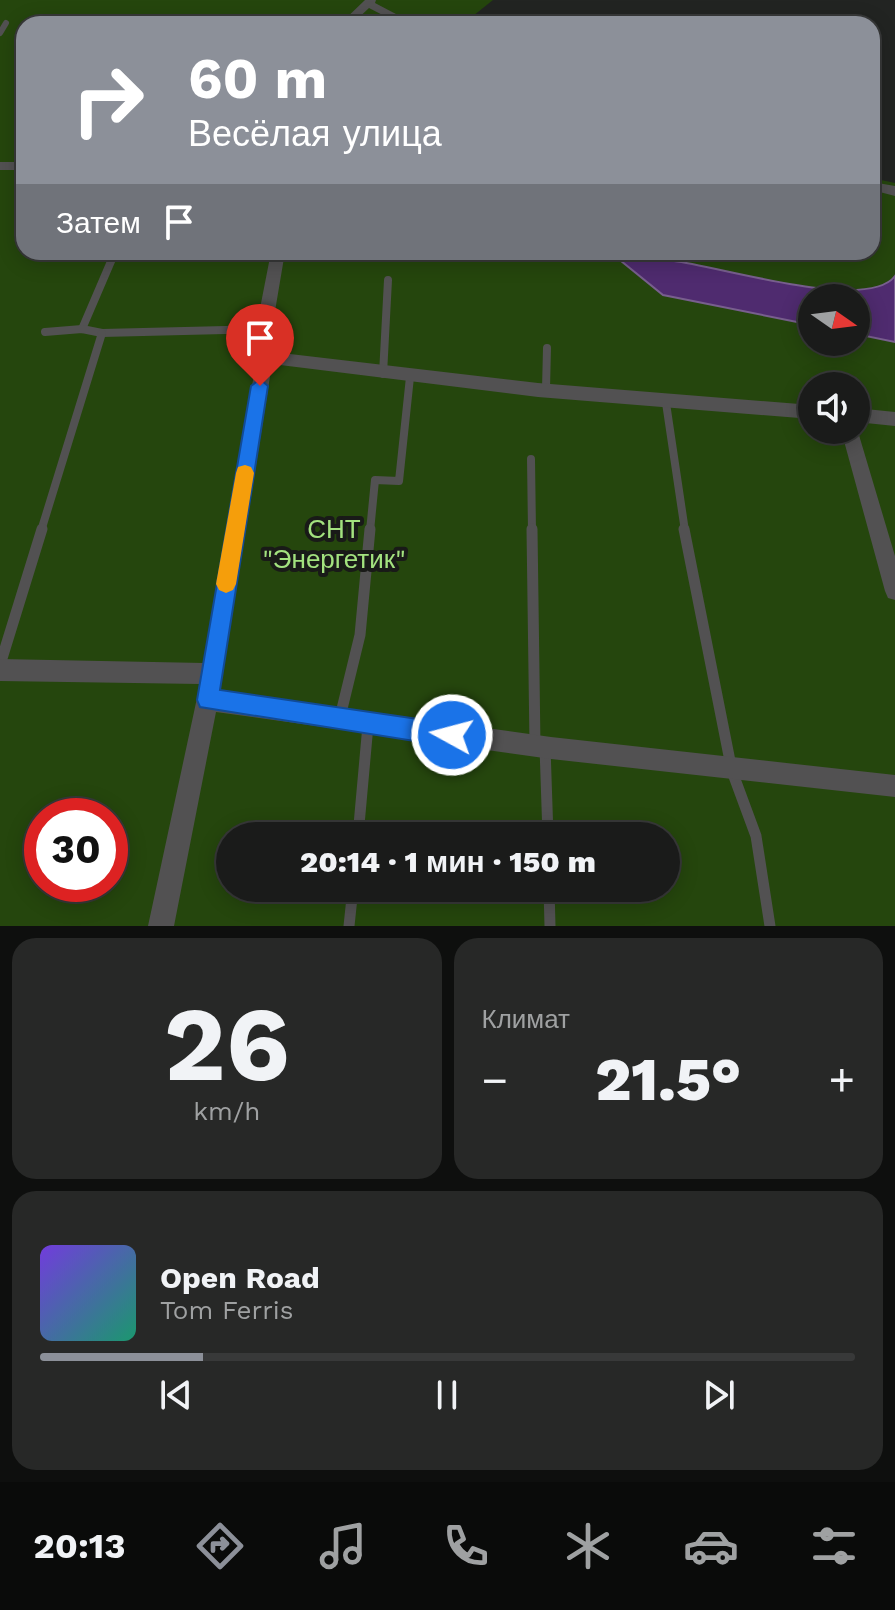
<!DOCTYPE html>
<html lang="ru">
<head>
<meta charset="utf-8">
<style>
	body { margin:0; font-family:"Work Sans",sans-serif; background:#272827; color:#f1f3f6; height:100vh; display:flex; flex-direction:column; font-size:30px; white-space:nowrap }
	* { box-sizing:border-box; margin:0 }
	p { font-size:26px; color:#9fa1a2 }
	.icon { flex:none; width:44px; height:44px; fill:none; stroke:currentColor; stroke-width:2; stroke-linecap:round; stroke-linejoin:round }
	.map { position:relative; height:926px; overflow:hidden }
	.drawer { display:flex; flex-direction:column; gap:12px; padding:12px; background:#0e0f0e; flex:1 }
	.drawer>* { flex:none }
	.top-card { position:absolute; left:16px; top:16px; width:864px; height:244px; border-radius:24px; box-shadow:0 4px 20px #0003,0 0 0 2px #383939; background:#8c9099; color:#fff; overflow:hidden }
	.needle { width:52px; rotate:104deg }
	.controls { position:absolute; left:798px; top:284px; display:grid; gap:16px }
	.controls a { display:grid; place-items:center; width:72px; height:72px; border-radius:50%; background:#1a1b1a; box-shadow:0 4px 20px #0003,0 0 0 2px #383939; font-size:40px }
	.speed { position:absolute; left:24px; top:798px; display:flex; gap:16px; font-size:40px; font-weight:700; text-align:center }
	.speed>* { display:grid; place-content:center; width:104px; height:104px; border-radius:50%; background:#1a1b1a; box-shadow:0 4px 20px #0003,0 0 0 2px #383939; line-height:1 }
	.speed .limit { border:12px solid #d22; background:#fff; color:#111 }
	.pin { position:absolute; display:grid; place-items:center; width:68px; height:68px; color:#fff; margin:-82px -34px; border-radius:50% 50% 50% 0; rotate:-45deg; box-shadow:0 0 8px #0007 }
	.pin .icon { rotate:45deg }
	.me { position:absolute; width:88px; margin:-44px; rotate:277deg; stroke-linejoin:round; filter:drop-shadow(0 0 6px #0008) }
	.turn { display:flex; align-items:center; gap:28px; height:168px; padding:0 40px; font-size:36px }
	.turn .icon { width:104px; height:104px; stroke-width:2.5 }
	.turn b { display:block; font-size:56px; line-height:68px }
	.then { display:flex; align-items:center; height:76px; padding:0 40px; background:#0003; gap:16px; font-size:30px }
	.big { font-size:60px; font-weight:800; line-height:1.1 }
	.drawer .tile { flex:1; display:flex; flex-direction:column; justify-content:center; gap:12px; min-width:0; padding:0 28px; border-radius:24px; background:#272827 }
	.drawer .dial { align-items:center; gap:0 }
	.dial b { font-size:104px; line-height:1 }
	.song { display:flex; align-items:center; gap:24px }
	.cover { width:96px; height:96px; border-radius:12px; background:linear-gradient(135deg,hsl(260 70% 55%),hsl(160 70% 35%)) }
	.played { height:8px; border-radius:4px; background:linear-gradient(90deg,#8c9099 20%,#383939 20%) }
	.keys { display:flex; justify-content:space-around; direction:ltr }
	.heat { display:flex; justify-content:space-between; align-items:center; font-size:44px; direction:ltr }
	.drawer .tiles { flex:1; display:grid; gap:12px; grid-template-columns:1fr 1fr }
	.tile:last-child { grid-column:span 2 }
	.trip { position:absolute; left:216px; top:822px; width:464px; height:80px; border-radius:40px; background:#1a1b1a; box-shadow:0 4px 20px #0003,0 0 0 2px #383939; font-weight:800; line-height:80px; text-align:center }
	.menu { display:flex; height:128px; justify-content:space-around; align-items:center; background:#0a0b0a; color:#9fa1a2 }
	.menu .icon { width:56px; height:56px }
	.menu .active { color:#8c9099 }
	.menu b { font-size:36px; color:#f1f3f6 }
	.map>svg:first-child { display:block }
	.green { fill:#25460d; fill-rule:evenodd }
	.water { fill:#4f2b6f; stroke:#785f8e; stroke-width:2 }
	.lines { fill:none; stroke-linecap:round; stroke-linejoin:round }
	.service-far2 { stroke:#525152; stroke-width:6 }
	.service-far1 { stroke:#525152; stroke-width:8 }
	.service { stroke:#525152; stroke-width:11 }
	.minor { fill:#525152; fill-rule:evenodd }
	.route { fill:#1a73e8; stroke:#114b97; stroke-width:2 }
	.slow { fill:#f59e0b }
	.labels { text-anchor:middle; stroke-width:8; stroke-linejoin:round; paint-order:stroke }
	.park-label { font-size:26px; fill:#a3e27f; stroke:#191a18 }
</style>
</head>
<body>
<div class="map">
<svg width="895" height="926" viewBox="0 0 895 926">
	<rect width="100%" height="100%" fill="#222422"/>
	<path class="green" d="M0,0H493L463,24H24V252H872V178L895,183V926H0ZM812,298H856V342H812ZM812,386H856V430H812ZM42,816H110V884H42ZM230,836H666V888H230Z"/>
	<path class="water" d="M610,252H663L674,261C719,266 867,313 895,276V342L856,334V298H812V325L663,295Z"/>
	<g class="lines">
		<g class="service-far2">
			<polyline points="0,33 6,23"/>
			<polyline points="18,195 24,184"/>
		</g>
		<g class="service-far1">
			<polyline points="82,329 115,252"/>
			<polyline points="45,332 82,329 102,333 264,329"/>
			<polyline points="383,374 388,280"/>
			<polyline points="546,389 547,348"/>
			<polyline points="666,403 685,531"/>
			<polyline points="531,459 532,531"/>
			<polyline points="41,531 102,333"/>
			<polyline points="370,531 375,480 399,481 410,377"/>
		</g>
		<g class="service">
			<polyline points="532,529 535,746"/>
			<polyline points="684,529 732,771 756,836 770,926"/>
			<polyline points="0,665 42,529"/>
			<polyline points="340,717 360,635 370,529"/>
			<polyline points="545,747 548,836"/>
			<polyline points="358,836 368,725"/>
			<polyline points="549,888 550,926"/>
			<polyline points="349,926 353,888"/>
		</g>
		<g class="minor">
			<polygon points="365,0 376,0 375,3 415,24 400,24 369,8 352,24 340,24"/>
			<rect x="0" y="162" width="24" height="8"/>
			<polygon points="872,182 895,186 895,196 872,190"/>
			<polygon points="271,252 285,252 272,329 273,352 538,383 812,405 812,419 538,397 272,364 220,691 551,737 895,775 895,797 551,759 216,712 174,926 148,926 200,684 0,681 0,659 204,663 257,357 256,329"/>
			<polygon points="856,408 895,412 895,426 856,422"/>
			<polygon points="856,425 895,556 895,600 888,598 885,591 841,430 856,430"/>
		</g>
	</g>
	<polygon class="route" points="260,379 268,386 220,690 452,724 460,727 463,735 460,743 452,747 200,707 197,700 251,386"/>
	<polygon class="slow" points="245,465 251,467 254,473 236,584 233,590 226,593 219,590 216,584 236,473 238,467"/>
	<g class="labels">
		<g class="park-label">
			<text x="334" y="538">СНТ<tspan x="334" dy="30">"Энергетик"</tspan></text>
		</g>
	</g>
</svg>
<div class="controls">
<a><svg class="needle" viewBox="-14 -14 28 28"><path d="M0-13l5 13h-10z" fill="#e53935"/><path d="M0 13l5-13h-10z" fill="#9fa1a2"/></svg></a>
<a><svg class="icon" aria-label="sound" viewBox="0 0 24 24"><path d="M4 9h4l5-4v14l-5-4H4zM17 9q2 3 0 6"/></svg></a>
</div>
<div class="speed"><div class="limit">30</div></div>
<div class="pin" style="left:260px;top:386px;background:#d93025"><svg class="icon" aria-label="arrive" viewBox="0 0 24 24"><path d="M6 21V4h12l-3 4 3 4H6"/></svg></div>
<svg class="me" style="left:452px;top:735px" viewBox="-20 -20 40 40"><circle r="17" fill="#1a73e8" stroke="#fff" stroke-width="3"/><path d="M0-11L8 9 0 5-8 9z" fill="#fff"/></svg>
<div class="trip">20:14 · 1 мин · 150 m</div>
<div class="top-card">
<div class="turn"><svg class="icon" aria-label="right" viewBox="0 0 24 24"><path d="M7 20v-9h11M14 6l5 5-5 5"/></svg><div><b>60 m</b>Весёлая улица</div></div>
<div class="then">Затем<svg class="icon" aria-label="arrive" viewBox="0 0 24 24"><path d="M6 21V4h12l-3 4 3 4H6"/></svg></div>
</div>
</div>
<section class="drawer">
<div class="tiles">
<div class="tile dial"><b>26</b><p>km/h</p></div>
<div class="tile"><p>Климат</p>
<div class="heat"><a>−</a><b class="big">21.5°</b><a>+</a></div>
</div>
<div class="tile">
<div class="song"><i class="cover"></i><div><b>Open Road</b><p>Tom Ferris</p></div></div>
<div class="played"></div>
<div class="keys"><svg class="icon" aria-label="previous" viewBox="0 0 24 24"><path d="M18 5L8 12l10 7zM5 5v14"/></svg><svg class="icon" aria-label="pause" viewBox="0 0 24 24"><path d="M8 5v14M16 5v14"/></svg><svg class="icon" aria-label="next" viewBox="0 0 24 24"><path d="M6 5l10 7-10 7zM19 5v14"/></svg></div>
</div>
</div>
</section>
<nav class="menu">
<b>20:13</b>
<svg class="icon active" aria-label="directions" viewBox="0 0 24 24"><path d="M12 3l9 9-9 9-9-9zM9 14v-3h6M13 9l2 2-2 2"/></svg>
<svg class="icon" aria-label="music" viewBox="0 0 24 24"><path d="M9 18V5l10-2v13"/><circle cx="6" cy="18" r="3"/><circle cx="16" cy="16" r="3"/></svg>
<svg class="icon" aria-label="phone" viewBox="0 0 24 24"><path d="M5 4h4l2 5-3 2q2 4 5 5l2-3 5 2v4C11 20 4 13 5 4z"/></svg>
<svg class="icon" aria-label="climate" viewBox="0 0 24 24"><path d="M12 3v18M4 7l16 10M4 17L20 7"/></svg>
<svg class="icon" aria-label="car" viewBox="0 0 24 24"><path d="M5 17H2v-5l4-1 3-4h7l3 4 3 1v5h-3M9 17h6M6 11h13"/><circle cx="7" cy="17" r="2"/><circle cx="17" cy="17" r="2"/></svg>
<svg class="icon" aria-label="filters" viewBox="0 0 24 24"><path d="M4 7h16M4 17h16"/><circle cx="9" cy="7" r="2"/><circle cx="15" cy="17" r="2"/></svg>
</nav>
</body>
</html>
